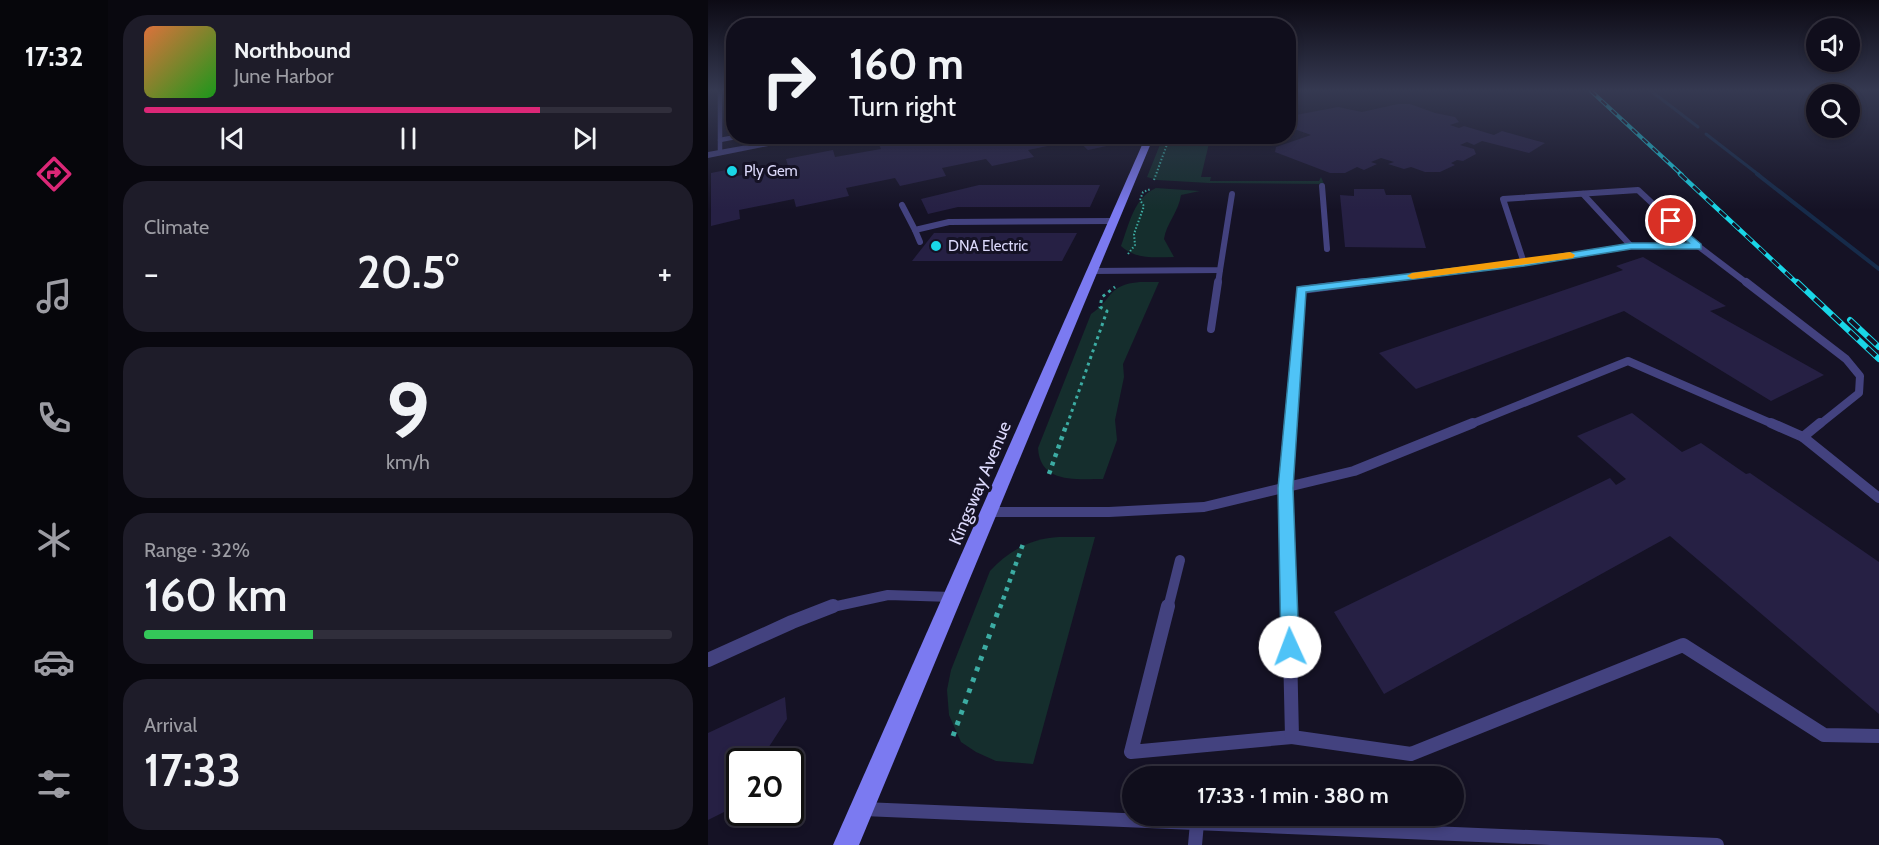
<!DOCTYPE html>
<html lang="en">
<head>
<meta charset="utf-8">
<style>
	body { margin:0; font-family:Cabin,sans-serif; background:#1e1c29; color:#f1f3f6; height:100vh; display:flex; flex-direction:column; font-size:22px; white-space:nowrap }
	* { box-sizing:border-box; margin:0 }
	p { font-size:20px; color:#9c9ca3 }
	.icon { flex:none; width:33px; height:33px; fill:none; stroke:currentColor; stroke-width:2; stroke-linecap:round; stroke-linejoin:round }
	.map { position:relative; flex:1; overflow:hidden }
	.sheet { display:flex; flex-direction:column; gap:15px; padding:15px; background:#09080f; width:600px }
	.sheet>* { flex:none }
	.banner { position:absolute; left:18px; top:18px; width:570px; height:126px; border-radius:24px; box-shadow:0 3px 9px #0003,0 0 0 2px #302e3b; background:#100e1c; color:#f1f3f6; overflow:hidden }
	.fabs { position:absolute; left:1098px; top:18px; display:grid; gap:12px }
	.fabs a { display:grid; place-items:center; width:54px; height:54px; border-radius:50%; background:#100e1c; box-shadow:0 3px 9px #0003,0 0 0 2px #302e3b; font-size:30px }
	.speed { position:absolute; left:18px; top:748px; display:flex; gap:12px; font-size:30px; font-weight:700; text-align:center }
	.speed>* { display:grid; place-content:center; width:78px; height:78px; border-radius:50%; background:#100e1c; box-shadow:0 3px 9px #0003,0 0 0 2px #302e3b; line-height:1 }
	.speed .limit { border:3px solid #111; border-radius:9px; background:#fff; color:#111 }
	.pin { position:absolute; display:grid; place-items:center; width:51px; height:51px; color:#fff; margin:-26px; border:3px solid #fff; border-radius:50%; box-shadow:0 2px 6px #0007 }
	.me { position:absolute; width:66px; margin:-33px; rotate:358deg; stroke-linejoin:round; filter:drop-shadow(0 0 4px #0008) }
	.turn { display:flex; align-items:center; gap:21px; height:126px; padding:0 24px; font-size:27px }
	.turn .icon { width:78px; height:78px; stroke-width:2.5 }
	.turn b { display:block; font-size:42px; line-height:51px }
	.big { font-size:45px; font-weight:600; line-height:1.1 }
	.sheet .widget { flex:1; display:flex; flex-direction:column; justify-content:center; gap:9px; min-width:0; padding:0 21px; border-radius:24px; background:#1e1c29 }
	.sheet .dial { align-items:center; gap:0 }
	.dial b { font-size:78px; line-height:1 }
	.song { display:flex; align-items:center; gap:18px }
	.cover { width:72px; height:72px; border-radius:9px; background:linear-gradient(135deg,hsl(20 70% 55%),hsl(120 70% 35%)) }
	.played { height:6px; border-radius:3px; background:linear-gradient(90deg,#db2777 75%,#302e3b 75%) }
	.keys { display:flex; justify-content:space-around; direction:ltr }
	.heat { display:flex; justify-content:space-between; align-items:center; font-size:33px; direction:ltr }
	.charge { height:9px; border-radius:4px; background:linear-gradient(90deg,#34c759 32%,#302e3b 0) }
	.trip { position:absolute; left:414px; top:766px; width:342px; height:60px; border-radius:30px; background:#100e1c; box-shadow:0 3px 9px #0003,0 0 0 2px #302e3b; font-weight:600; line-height:60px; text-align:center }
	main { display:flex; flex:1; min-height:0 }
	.tabs { display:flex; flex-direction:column; width:108px; justify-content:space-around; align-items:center; background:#06060b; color:#9c9ca3 }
	.tabs .icon { width:42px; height:42px }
	.tabs .on { color:#db2777 }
	.tabs b { font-size:27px; color:#f1f3f6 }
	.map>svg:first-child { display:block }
	.green { fill:#152e2d }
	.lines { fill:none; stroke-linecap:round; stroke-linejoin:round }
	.stream-far1 { stroke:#162b4a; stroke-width:3 }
	.stream { stroke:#162b4a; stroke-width:4 }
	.building { fill:#262044 }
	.path-far3 { stroke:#3caca3; stroke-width:2; stroke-dasharray:1.5 2; stroke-linecap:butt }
	.path-far2 { stroke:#3caca3; stroke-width:3; stroke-dasharray:3 4; stroke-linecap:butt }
	.path-far1 { stroke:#3caca3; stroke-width:4.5; stroke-dasharray:4 5; stroke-linecap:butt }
	.path { stroke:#3caca3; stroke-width:5; stroke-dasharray:4.5 7; stroke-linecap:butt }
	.service-far4 { stroke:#43427f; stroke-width:4.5 }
	.service-far3 { stroke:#43427f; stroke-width:6 }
	.service-far2 { stroke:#43427f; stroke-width:8 }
	.service-far1 { stroke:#43427f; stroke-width:10 }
	.service { stroke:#43427f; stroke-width:14 }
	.tertiary { fill:#43427f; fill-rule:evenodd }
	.secondary { fill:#7b7af1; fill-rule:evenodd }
	.rail-far2-casing { stroke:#19d6e7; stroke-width:4 }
	.rail-far1-casing { stroke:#19d6e7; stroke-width:4.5 }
	.rail-casing { stroke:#19d6e7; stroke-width:6 }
	.rail-far2 { stroke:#151225; stroke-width:2; stroke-dasharray:7; stroke-linecap:butt }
	.rail-far1 { stroke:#151225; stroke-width:3; stroke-dasharray:9; stroke-linecap:butt }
	.rail { stroke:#151225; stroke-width:4; stroke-dasharray:12; stroke-linecap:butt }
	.route { fill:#4fc3f7; stroke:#337fa1; stroke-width:1.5 }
	.slow { fill:#f59e0b }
	.poi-dot { fill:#19d6e7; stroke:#151225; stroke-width:2 }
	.labels { text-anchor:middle; stroke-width:6; stroke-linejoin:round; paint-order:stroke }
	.far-poi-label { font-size:15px; fill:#dcd9fb; stroke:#151225; text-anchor:start }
	.street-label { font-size:18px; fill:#dcd9fb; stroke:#151225 }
</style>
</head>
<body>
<main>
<nav class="tabs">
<b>17:32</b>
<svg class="icon on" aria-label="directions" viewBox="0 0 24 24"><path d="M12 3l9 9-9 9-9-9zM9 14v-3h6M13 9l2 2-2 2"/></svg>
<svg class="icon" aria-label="music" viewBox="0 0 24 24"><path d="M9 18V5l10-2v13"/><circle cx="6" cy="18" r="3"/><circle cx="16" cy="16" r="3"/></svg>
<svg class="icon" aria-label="phone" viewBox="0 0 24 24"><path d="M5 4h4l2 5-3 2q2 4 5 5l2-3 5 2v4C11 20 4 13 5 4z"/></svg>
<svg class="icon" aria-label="climate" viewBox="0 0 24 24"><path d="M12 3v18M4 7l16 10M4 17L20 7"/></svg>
<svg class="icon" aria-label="car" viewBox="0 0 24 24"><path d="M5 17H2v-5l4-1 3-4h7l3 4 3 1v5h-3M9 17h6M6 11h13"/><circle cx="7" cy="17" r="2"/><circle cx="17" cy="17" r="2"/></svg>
<svg class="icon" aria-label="filters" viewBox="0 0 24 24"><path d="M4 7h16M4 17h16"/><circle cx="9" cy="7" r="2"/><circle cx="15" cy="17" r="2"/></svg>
</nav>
<section class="sheet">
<div class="widget">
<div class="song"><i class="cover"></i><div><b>Northbound</b><p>June Harbor</p></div></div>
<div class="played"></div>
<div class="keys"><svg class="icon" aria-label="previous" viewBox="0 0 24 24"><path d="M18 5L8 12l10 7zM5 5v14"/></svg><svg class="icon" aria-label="pause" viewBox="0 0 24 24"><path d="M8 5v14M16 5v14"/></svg><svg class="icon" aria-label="next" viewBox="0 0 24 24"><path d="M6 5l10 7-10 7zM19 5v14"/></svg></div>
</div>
<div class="widget"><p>Climate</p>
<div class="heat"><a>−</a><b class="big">20.5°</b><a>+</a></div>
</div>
<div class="widget dial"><b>9</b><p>km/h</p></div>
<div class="widget"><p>Range · 32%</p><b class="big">160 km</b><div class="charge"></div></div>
<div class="widget"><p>Arrival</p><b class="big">17:33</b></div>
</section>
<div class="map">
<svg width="1171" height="845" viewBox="0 0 1171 845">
	<rect width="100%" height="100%" fill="#151225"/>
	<g class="green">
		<polygon points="511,136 512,139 502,139 493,177 503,177 502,181 611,181 613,177 616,184 501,183 449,180 439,177 455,137"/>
		<path d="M448,188L492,191L473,195C471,211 458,224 456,239L466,257C448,257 428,260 413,246C421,225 426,197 448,188Z"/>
		<path d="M432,282H451L415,364L416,377L407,420L409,440L395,479C369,479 332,484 330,448L383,314C406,299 398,285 432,282Z"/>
		<path d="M351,537H387L325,764L288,761L268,752L253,742L241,715L239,690L243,670L282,571C300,551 324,538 351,537Z"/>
	</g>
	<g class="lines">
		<g class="stream-far1">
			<polyline points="943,91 990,127"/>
			<polyline points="998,134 1051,175"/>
		</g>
		<polyline class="stream" points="1049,174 1171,269"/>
	</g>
	<g class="building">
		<polygon points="690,104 702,104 727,113 747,117 751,122 742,125 751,128 756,126 786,135 794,131 837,143 821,153 774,141 766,145 759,142 752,145 766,149 768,154 755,161 749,160 743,163 747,165 732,172 717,172 703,167 696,169 680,164 686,162 673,158 663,162 669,164 656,170 649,167 637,173 622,173 567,152 568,147 603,135 589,130 580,133 580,121 589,118 588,115 630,107 654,112"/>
		<polygon points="199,136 213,136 216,140 237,136 421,138 405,141 408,144 380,150 369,140 320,150 326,157 284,166 278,159 234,168 238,176 192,186 187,178 138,188 141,196 88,207 86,199 31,210 32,219 3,226 3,173 28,168 29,176 80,166 78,159 125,150 127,157 173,149 170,142"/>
		<polygon points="271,185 392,185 382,207 250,207 220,214 213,199"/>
		<polygon points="646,189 676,189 678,195 703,195 718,248 637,247 632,195 646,196"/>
		<polygon points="226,233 369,233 354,261 204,261"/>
		<polygon points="935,257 1018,306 1002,311 1116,375 1063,401 916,311 708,389 671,353 915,270 908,266"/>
		<polygon points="924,413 974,452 993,443 1038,474 1042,473 1171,562 1171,714 962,536 676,694 626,612 902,478 908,485 918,479 869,436"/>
		<polygon points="77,697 79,719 51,762 32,762 32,794 22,809 0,820 0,733"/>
	</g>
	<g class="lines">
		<g class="path-far3">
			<polyline points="446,180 462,136"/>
			<polyline points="420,254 427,245 426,234 436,206 432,200 435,192 443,189"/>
		</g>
		<polyline class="path-far2" points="359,425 399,311 392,307 394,297 407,287"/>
		<g class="path-far1">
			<polyline points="341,474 359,423"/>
			<polyline points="292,608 315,544"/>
		</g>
		<polyline class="path" points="245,736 292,606"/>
		<g class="service-far4">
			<polyline points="12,91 12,153"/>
			<polyline points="12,140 33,136"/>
		</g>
		<g class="service-far3">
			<polyline points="614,186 619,249"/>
			<polyline points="875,194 923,246"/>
			<polyline points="194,205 207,230 241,222 405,221"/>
			<polyline points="207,230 212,242"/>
			<polyline points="816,263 923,246 990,246"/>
			<polyline points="384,271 512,270 524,194"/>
			<polyline points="510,284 512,270"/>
			<polyline points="643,284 816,263 795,199 930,190 990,246 1040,284"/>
		</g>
		<g class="service-far2">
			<polyline points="1038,282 1138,359 1152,376 1151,393 1111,425"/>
			<polyline points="503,329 510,282"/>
			<polyline points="583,425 593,290 656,282"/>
			<polyline points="761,425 920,361 1067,425"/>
		</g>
		<g class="service-far1">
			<polyline points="1063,423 1095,437 1171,498"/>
			<polyline points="1095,437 1112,423"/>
			<polyline points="281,512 401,512 496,507 646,471 765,423"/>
			<polyline points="120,608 180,595 244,597"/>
			<polyline points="460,608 472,560"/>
			<polyline points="581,608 578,488 583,423"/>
		</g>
		<g class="service">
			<polyline points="460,606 423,752 584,737"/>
			<polyline points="581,606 584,737 703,754 975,645 1116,735 1171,736"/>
			<polyline points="0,660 84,622 125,606"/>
			<polyline points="155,809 1009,845"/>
			<polyline points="487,845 489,823"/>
		</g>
		<polygon class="tertiary" points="90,136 110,136 0,158 0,152"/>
		<polygon class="secondary" points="438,136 446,136 151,845 125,845"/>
		<g class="rail-far2-casing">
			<polyline id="rail-far2" points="883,91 974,175"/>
		</g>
		<g class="rail-far1-casing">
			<polyline id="rail-far1" points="972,174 1090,284"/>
		</g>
		<g class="rail-casing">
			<g id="rail">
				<polyline points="1089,282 1171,359"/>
				<polyline points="1142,320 1171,347"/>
			</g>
		</g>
		<use href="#rail-far2" class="rail-far2"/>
		<use href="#rail-far1" class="rail-far1"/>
		<use href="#rail" class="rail"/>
	</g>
	<linearGradient id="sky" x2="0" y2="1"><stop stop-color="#0c0a14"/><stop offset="0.43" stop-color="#353951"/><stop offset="1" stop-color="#353951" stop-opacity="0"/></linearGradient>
	<rect width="1171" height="210" fill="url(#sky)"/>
	<polygon class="route" points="963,219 993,244 993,249 923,249 816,266 598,292 585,488 591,647 589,653 582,656 575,653 573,647 570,488 589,287 816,260 923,243 981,243 960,223 959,221"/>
	<polygon class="slow" points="862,252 867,255 865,258 704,279 699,276 704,273"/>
	<g class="poi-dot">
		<circle cx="24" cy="171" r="6"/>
		<circle cx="228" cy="246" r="6"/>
	</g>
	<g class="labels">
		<g class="far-poi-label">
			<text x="36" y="176">Ply Gem</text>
			<text x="240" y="251">DNA Electric</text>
		</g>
		<g class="street-label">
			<text transform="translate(272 483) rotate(-67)" y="6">Kingsway Avenue</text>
		</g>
	</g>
</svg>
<div class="fabs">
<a><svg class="icon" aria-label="sound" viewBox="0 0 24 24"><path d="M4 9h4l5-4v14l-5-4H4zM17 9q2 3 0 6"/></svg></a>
<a><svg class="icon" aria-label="search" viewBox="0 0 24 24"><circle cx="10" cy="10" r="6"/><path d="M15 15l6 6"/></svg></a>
</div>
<div class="speed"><div class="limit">20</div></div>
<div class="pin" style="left:963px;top:221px;background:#d93025"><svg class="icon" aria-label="arrive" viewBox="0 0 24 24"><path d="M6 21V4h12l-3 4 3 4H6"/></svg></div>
<svg class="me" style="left:582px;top:647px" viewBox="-20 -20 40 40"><circle r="19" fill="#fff"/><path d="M0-13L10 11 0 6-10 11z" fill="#4fc3f7"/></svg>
<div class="trip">17:33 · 1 min · 380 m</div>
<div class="banner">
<div class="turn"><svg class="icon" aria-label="right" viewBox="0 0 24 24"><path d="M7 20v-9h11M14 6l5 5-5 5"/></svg><div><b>160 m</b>Turn right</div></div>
</div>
</div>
</main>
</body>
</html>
